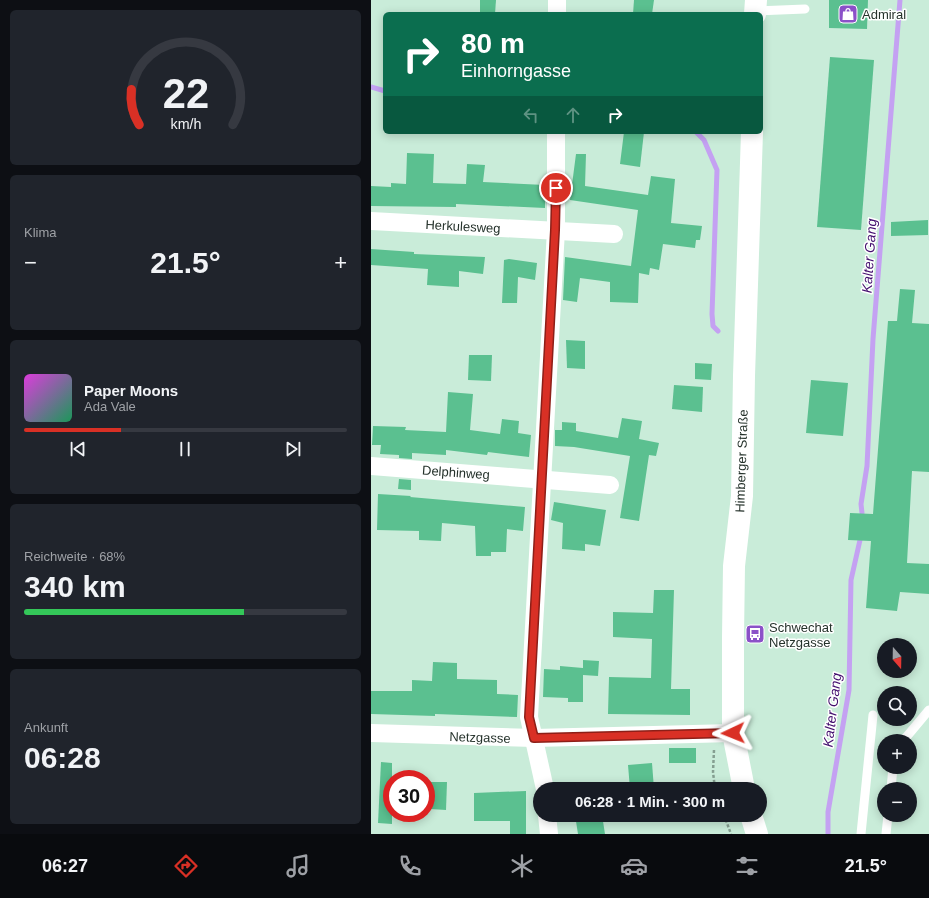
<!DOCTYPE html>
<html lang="de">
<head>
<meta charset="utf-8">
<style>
	body { margin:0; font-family:Helvetica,sans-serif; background:#20242c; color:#f1f3f6; height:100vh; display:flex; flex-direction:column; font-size:15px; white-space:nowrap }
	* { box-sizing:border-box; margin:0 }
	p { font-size:13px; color:#9ea1a6 }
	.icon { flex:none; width:22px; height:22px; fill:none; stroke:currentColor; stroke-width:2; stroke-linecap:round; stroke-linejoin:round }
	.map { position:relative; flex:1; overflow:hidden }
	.drawer { display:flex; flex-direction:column; gap:10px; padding:10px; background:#0d0f14; width:371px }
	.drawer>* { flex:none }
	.top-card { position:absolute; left:12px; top:12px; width:380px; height:122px; border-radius:6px; box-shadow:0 2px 10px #0003; background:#0b6e4f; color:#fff; overflow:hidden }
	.needle { width:26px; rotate:160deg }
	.fabs { position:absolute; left:506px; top:638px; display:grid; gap:8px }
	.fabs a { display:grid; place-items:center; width:40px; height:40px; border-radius:50%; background:#171b24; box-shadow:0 2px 10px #0003; font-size:20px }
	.speed { position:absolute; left:12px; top:770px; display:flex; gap:8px; font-size:20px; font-weight:700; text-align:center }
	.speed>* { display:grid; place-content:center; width:52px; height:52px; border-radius:50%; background:#171b24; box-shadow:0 2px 10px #0003; line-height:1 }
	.speed .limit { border:6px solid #d22; background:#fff; color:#111 }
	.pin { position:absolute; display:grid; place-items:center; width:34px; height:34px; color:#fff; margin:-17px; border:2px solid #fff; border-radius:50%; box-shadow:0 1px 4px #0007 }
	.me { position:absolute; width:44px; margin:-22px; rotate:268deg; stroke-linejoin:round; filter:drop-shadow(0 0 3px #0008) }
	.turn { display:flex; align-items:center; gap:14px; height:84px; padding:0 12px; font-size:18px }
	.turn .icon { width:52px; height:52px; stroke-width:2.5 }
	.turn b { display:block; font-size:28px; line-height:34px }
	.lanes { display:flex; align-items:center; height:38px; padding:0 12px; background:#0003; justify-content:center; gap:20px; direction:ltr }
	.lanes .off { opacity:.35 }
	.big { font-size:30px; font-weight:800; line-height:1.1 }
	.drawer .card { flex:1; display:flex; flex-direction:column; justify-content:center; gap:6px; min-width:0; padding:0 14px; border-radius:6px; background:#20242c }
	.drawer .dial { align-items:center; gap:0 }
	.dial svg { height:104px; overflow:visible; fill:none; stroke:#363941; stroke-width:7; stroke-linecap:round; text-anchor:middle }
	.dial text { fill:#f1f3f6; stroke:none }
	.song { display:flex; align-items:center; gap:12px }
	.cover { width:48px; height:48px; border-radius:6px; background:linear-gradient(135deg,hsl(300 70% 55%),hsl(150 70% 35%)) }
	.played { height:4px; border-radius:2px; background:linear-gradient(90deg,#d93025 30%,#363941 30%) }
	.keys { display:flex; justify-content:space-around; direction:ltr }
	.heat { display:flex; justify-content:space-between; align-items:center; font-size:22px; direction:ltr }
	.charge { height:6px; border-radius:3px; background:linear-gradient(90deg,#34c759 68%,#363941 0) }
	.trip { position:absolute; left:162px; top:782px; width:234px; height:40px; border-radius:20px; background:#171b24; box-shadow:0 2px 10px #0003; font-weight:800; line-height:40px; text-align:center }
	.tabs { display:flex; height:64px; justify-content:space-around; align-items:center; background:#090b0e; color:#9ea1a6 }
	.tabs .icon { width:28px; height:28px }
	.tabs .on { color:#d93025 }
	.tabs b { font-size:18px; color:#f1f3f6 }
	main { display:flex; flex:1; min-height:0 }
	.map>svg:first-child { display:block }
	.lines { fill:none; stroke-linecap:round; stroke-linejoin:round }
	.stream { stroke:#c4a1f2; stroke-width:5 }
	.building { fill:#5bc090 }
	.path { stroke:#859f91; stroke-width:2.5; stroke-dasharray:3 2; stroke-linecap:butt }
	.service { stroke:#fff; stroke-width:9 }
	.minor { stroke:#fff; stroke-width:18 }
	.secondary { stroke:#fff; stroke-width:22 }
	.route-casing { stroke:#8d1f18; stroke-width:10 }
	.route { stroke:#d93025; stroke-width:7 }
	.labels { text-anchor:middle; stroke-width:3; stroke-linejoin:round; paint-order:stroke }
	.poi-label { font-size:13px; fill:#25322b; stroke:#fff; text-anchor:start }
	.street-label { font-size:13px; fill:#25322b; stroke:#fff }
	.water-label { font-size:14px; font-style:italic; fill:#430f6e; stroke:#fff }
</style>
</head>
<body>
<main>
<section class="drawer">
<div class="card dial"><svg viewBox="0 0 100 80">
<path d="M14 69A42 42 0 1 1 86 69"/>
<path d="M14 69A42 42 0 0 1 8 42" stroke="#d93025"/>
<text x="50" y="56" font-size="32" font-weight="700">22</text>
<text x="50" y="72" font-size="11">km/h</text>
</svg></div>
<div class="card"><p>Klima</p>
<div class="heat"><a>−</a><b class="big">21.5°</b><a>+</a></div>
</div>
<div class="card">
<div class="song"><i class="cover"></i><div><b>Paper Moons</b><p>Ada Vale</p></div></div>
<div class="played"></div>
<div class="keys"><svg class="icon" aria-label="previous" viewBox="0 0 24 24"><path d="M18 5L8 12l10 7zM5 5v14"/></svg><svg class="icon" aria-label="pause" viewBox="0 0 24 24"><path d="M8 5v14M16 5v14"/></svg><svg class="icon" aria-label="next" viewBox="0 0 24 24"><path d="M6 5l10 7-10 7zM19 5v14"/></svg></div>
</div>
<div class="card"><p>Reichweite · 68%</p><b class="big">340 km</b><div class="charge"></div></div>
<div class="card"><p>Ankunft</p><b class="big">06:28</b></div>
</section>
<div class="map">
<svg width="558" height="834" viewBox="0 0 558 834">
	<rect width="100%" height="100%" fill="#c9ecd9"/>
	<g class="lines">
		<g class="stream">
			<polyline points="0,87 14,91"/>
			<polyline points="325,132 333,140 346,170 341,314 342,326 347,331"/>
			<polyline points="491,513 490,504 496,466 502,339 529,0"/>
			<polyline points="457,834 457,812 478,690 480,580 489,540"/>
		</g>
	</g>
	<g class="building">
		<polygon points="109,0 125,0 124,14 109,14"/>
		<polygon points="263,0 283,0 281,14 262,14"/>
		<polygon points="458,0 497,0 496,29 458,28"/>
		<polygon points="459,57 503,60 490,230 446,227"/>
		<polygon points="253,132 273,132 269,167 249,164"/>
		<polygon points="36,153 63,154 62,183 95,184 96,164 114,165 112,182 174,185 174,208 85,204 85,207 0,206 0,186 20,187 20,183 35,184"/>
		<polygon points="205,154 215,154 214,186 277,195 280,176 304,179 300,223 331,226 329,240 325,240 324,248 292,244 288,270 279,268 278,275 268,273 267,303 239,302 239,282 209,278 206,302 192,300 194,257 260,266 267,210 199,200"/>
		<polygon points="557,220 557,235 520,236 520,222"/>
		<polygon points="0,249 43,252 43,254 114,257 112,274 88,271 88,287 56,285 57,269 0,265"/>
		<polygon points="138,259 166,263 164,280 147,277 146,303 131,303 133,260"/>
		<polygon points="529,289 544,290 541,323 558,324 558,472 541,471 536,563 558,564 558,594 529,592 526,611 495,608 500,541 477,540 479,513 502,514 517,321 526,321"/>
		<polygon points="195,340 214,341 214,369 196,368"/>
		<polygon points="98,355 121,355 120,381 97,380"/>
		<polygon points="324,363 341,364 340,380 324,379"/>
		<polygon points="440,380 477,383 472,436 435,433"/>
		<polygon points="303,385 332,387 331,412 301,409"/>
		<polygon points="77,392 102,394 99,430 129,434 131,419 148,421 147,433 160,435 158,457 117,452 116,455 75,450 75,455 41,453 41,459 28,458 28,455 9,454 10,445 1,445 2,426 35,427 34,430 75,432"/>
		<polygon points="251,418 271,421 268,439 288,443 285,456 278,455 268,521 249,518 259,456 203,447 184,446 184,430 191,430 191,422 205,423 205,431 247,438"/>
		<polygon points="28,479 40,480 40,490 27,489"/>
		<polygon points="7,494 40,496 39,497 154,507 152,531 136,529 135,552 120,552 120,556 105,556 104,526 71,523 70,541 48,540 48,531 6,530"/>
		<polygon points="183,502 235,510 229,546 214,544 214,551 191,549 192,523 180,520"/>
		<polygon points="283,590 303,590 300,689 319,689 319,715 237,714 238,677 280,678 281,639 242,637 242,612 282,613"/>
		<polygon points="212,660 228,661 227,676 212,675 212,702 197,702 197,698 172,697 173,669 189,670 189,666 212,668"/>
		<polygon points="62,662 86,663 86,679 126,680 126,694 147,695 146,717 64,714 64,716 0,714 0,691 41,691 41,680 61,681"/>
		<rect x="298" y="748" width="27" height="15"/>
		<polygon points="10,762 21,763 21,824 7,823"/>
		<polygon points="281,763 283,789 259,789 257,765"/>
		<polygon points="59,782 76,782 75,810 59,809"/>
		<polygon points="155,791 155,834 139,834 139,821 103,821 103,793"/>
		<polygon points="204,815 231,815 234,834 207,834"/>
	</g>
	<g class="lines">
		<g class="path">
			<polyline points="343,750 342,772 344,789"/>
			<polyline points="353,815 360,834"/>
		</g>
		<g class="service">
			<polyline points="384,11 434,9"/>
			<polyline points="532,741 558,710"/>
			<polyline points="520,789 522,767"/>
			<polyline points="490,834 502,715"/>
			<polyline points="515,834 517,815"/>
		</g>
		<g class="minor">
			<polyline points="186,14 186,0"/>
			<polyline points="0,221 243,234"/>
			<polyline points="0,466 239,485"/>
			<polyline points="0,733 163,738 362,733"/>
			<polyline points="174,789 158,717 185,230 185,132"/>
			<polyline points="176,815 178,834"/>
		</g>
		<g class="secondary">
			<polyline points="384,14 385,0"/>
			<polyline points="373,789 362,733 362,637 363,566 371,496 373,376 381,132"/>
			<polyline points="380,815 386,834"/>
		</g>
	</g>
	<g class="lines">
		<g class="route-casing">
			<polyline id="route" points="185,188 184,230 158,717 163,738 362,733"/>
		</g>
		<use href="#route" class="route"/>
	</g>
	<defs>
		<g id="shop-square" transform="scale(1)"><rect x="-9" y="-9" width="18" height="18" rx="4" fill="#8b51c8" stroke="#fff"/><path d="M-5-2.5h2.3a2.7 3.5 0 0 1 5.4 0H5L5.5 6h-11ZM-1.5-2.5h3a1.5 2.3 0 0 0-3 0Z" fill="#fff"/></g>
		<g id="bus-square" transform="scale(1)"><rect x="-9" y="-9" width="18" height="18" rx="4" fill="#8b51c8" stroke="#fff"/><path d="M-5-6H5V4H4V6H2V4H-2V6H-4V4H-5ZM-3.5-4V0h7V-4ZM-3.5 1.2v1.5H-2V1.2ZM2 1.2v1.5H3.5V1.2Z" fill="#fff"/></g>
	</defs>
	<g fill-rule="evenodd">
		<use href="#shop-square" x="477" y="14"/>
		<use href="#bus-square" x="384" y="634"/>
	</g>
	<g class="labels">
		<g class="poi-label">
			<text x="491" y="19">Admiral</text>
			<text x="398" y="632">Schwechat<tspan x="398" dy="15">Netzgasse</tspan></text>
		</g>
		<g class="street-label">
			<text transform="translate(92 226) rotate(3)" y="5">Herkulesweg</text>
			<text transform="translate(370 461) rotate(-88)" y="5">Himberger Straße</text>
			<text transform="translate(85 472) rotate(4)" y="5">Delphinweg</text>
			<text transform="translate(109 737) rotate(2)" y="5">Netzgasse</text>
		</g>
		<g class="water-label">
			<text transform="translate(498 256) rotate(-86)" y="5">Kalter Gang</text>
			<text transform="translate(461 710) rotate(-83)" y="5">Kalter Gang</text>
		</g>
	</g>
</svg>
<div class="fabs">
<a><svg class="needle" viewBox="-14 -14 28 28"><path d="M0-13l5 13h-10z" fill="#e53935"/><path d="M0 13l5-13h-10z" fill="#9ea1a6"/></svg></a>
<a><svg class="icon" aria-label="search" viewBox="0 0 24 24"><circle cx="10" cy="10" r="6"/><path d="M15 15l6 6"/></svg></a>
<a>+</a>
<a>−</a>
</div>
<div class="speed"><div class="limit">30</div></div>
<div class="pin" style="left:185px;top:188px;background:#d93025"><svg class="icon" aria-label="arrive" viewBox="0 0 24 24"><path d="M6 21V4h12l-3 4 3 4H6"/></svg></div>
<svg class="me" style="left:362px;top:733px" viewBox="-20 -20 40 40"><path d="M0-17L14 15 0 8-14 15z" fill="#d93025" stroke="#fff" stroke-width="4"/></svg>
<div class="trip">06:28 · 1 Min. · 300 m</div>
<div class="top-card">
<div class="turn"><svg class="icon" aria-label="right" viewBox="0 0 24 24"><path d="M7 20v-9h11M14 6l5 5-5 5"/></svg><div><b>80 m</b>Einhorngasse</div></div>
<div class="lanes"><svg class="icon off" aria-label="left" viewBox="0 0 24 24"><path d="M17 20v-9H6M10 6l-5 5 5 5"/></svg><svg class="icon off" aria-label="ahead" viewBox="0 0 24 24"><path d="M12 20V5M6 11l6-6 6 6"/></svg><svg class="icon" aria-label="right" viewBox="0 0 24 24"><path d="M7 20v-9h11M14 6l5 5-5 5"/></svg></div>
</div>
</div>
</main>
<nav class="tabs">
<b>06:27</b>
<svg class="icon on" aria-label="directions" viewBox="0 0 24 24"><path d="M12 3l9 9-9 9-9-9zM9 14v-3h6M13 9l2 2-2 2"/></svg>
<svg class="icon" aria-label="music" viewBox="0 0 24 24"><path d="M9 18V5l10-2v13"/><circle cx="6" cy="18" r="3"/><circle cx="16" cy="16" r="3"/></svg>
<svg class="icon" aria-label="phone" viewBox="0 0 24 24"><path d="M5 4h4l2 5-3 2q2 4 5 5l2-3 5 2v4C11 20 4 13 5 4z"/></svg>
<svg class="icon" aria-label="climate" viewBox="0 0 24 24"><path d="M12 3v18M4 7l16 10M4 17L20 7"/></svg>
<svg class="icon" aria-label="car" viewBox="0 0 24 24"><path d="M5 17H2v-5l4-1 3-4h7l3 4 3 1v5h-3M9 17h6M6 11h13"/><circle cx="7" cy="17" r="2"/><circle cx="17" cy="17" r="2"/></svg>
<svg class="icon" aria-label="filters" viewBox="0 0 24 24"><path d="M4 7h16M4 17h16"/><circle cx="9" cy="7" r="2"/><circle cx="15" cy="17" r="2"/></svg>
<b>21.5°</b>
</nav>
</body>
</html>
